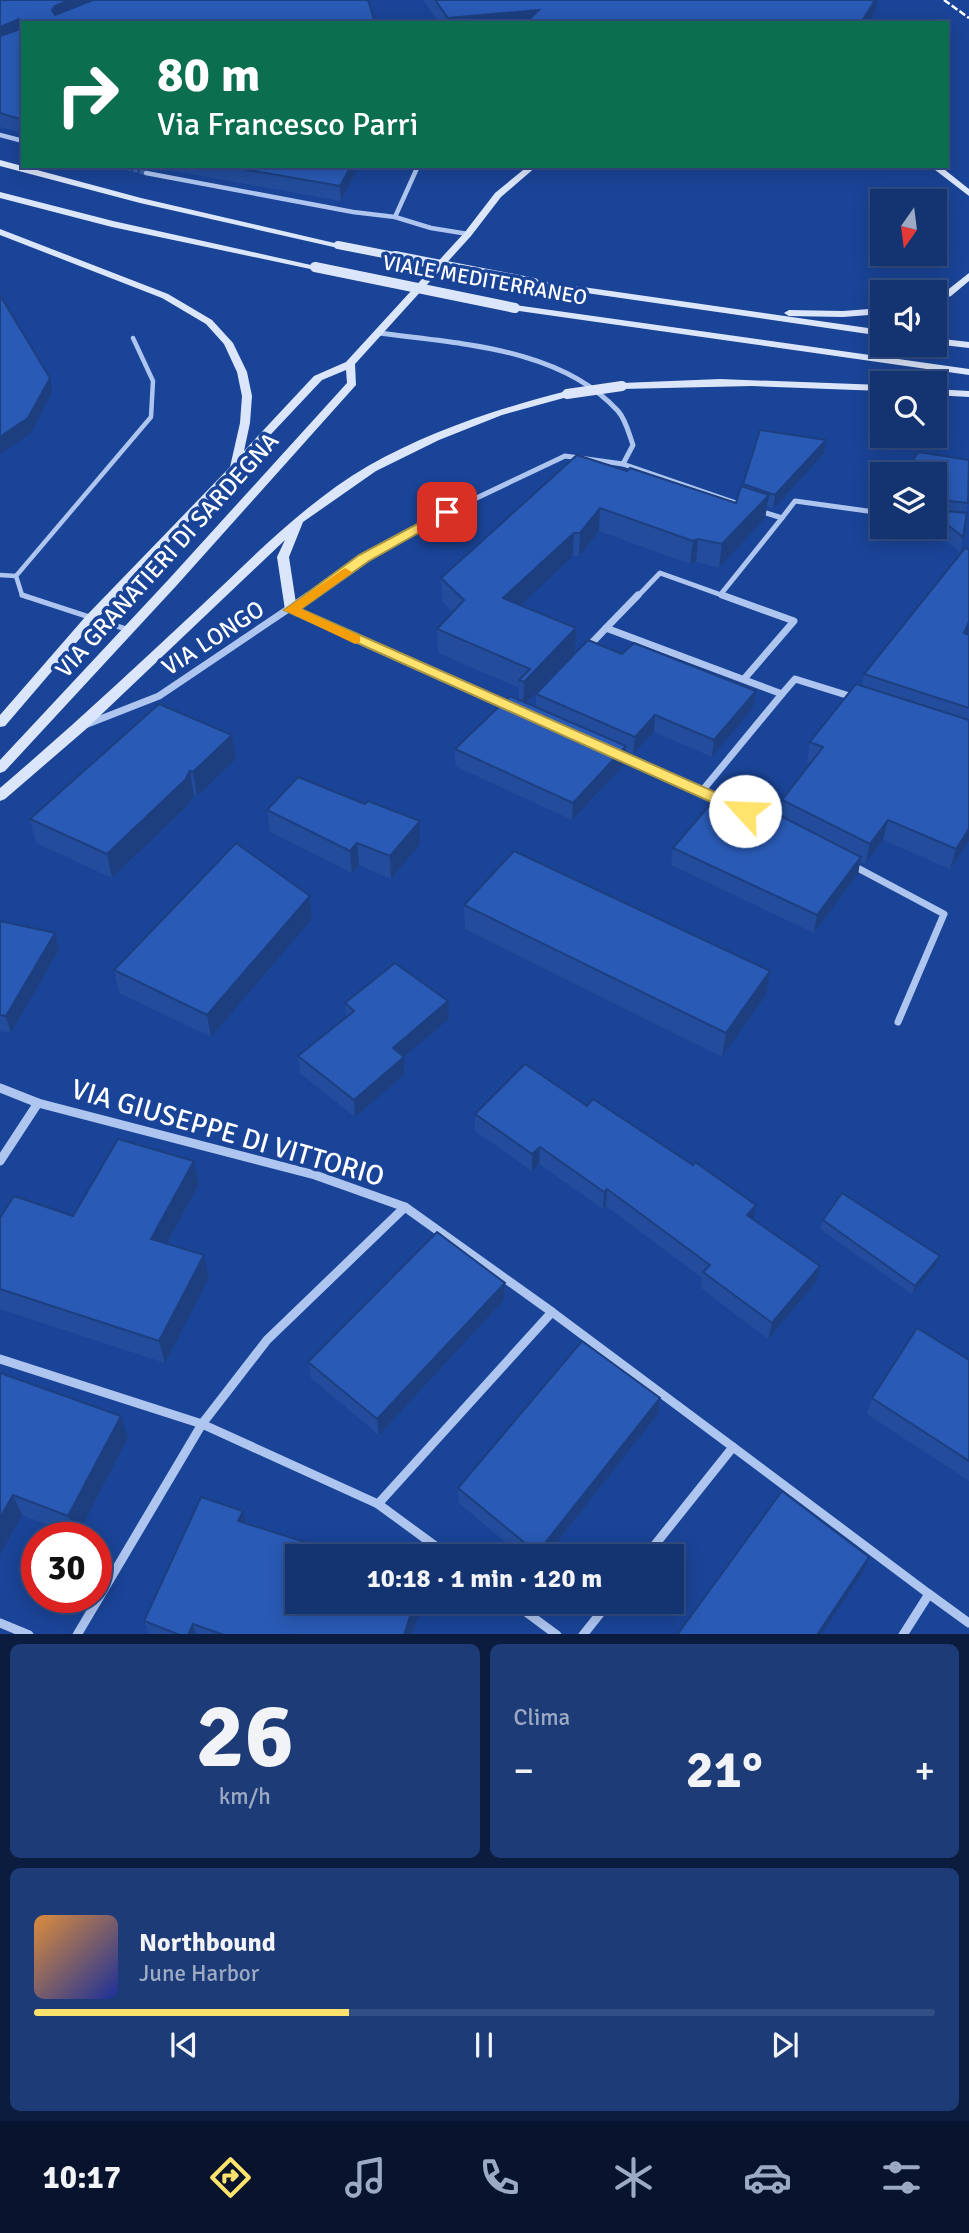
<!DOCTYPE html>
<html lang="it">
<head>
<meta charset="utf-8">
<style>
	body { margin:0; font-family:Signika,sans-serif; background:#1d3b76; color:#f1f3f6; height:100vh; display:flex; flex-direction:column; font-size:26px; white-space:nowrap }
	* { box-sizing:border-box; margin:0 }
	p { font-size:23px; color:#9daac3 }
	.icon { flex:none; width:38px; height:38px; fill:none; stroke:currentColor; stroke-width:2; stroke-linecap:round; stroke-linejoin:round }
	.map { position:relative; height:1634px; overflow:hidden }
	.side { display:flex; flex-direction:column; gap:10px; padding:10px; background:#0b1c3e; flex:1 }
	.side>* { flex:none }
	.banner { position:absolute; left:21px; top:21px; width:928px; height:147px; border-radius:0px; box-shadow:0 4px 18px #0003,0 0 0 2px #334e84; background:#0b6e4f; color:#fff; overflow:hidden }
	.needle { width:46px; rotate:194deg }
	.fabs { position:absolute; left:870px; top:189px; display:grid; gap:14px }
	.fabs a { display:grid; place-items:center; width:77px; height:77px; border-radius:0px; background:#143371; box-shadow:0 4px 18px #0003,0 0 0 2px #334e84; font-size:35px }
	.speed { position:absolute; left:21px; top:1522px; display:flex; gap:14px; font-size:35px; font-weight:700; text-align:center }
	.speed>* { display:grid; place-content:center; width:91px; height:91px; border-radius:50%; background:#143371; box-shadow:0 4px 18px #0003,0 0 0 2px #334e84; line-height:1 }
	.speed .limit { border:10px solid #d22; background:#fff; color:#111 }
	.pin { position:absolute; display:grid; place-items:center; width:60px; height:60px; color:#fff; margin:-30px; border-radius:14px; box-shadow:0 4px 10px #0006 }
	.me { position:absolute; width:77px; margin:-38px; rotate:295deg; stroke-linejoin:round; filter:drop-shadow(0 0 5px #0008) }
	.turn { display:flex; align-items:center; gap:24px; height:147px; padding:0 21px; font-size:32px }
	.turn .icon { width:91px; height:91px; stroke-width:2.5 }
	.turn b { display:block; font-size:49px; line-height:60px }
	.big { font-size:52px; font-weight:800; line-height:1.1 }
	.side .card { flex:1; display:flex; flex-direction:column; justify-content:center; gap:10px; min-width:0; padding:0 24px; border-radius:10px; background:#1d3b76 }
	.side .dial { align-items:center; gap:0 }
	.dial b { font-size:91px; line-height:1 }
	.song { display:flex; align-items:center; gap:21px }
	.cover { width:84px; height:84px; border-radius:10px; background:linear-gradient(135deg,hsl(30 70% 55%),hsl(230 70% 35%)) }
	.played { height:7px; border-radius:4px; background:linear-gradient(90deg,#ffe36d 35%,#334e84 35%) }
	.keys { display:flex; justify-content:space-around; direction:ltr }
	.heat { display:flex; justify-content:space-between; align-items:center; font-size:38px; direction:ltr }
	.side .tiles { flex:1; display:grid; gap:10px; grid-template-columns:1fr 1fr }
	.card:last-child { grid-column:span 2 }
	.trip { position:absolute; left:285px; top:1544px; width:399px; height:70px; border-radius:0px; background:#143371; box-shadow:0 4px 18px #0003,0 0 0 2px #334e84; font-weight:800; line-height:70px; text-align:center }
	.dock { display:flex; height:112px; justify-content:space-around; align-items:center; background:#08142d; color:#9daac3 }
	.dock .icon { width:49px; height:49px }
	.dock .current { color:#ffe36d }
	.dock b { font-size:32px; color:#f1f3f6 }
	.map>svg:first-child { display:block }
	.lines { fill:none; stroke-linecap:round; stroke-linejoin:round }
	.street-tunnel { stroke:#3c60a7; stroke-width:4.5; stroke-dasharray:4.5 2; stroke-linecap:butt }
	.lane-far1 { stroke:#aec5f0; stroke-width:4.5 }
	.lane { stroke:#aec5f0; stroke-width:5 }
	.street-far3 { stroke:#aec5f0; stroke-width:4.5 }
	.street-far2 { stroke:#aec5f0; stroke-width:5 }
	.street-far1 { stroke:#aec5f0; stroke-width:7 }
	.street { stroke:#aec5f0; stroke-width:9 }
	.secondary { fill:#dce6fb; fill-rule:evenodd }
	.rail { stroke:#fff; stroke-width:2.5; stroke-dasharray:7 2.5; stroke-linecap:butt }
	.secondary-bridge-far1 { stroke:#dce6fb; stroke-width:8 }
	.secondary-bridge { stroke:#dce6fb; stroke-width:10 }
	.wall { fill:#234d9c }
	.shaded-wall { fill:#1d3f7f }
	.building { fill:#295ab5; stroke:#1d3f7f; stroke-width:2 }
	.route { fill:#ffe36d; stroke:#a69447; stroke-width:2 }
	.slow { fill:#f59e0b }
	.labels { text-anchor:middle; stroke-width:7; stroke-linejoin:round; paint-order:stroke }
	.far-street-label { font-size:21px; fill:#fff; stroke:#1a4497 }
	.street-label { font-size:24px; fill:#fff; stroke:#1a4497 }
	.near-street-label { font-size:28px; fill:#fff; stroke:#1a4497 }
</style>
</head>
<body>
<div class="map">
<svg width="969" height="1635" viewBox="0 0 969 1635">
	<rect width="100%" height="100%" fill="#1a4497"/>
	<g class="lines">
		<polyline class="street-tunnel" points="121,166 146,173"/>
		<g class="lane-far1">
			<polyline points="0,575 16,576"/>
			<polyline points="28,597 22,595 16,576 151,417 153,381 133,338"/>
		</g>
		<polyline class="lane" points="22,595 129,630"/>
		<g class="street-far3">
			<polyline points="0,135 23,141"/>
			<polyline points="146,173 353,212 395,217 431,228 468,234"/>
			<polyline points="395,217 418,166"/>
		</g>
		<g class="street-far2">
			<path d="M379,333C458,344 560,347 618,411C626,420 629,434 633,445L623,464"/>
			<polyline points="760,511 782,518 795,501 882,513"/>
			<polyline points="721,594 782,518"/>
			<polyline points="306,597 364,558 424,523 565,456 623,464 742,505"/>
			<polyline points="637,597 660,573 727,597"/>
		</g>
		<g class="street-far1">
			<polyline points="722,595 794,621 744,679"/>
			<polyline points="291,610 507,707"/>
			<polyline points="606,628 638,595"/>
			<polyline points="587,648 606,628 782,694 702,791"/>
			<polyline points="782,694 795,679 856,698"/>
			<polyline points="85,725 159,696 309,595"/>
			<polyline points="618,754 773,824"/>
			<polyline points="852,865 944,914 898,1022"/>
		</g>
		<g class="street">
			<polyline points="0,1088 38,1103 0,1161"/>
			<polyline points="552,1312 733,1447 646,1556"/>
			<polyline points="0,1359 202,1424 267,1340 405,1207 315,1175 38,1103"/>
			<polyline points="733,1447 929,1594 903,1635"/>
			<polyline points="378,1504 449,1556"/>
			<polyline points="929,1594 969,1623"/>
			<polyline points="511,1601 557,1635"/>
			<polyline points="0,1623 29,1635"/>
			<polyline points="77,1635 202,1424 378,1504 552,1312 405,1207"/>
			<polyline points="583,1635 610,1601"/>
		</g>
		<g class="secondary">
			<polygon points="0,160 141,198 343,245 338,248 140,203 0,166"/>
			<polygon points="528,166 537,166 501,197 471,236 355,364 356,385 177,585 5,771 0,773 0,760 169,579 347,383 346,370 322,380 94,622 5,726 0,727 0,715 86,616 230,467 240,423 242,396 237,372 224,344 206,324 162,298 0,235 0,229 168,294 212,320 233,343 247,372 252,396 250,423 244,451 314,376 346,362 465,232 495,193"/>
			<polygon points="930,166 940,166 969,189 969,196"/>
			<polygon points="0,192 113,221 320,267 315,270 112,227 0,198"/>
			<polygon points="969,273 969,281 951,296 934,303 934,296 945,292"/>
			<polygon points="534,280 882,330 882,336 531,285 529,283"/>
			<polygon points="515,305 969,369 969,375 512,310 510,308"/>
			<polygon points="882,308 882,314 843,317 789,316 784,313 789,310 843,311"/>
			<polygon points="934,338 969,342 969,348 934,344"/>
			<polygon points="720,379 882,385 882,391 752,386 622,389 617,386 622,383"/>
			<polygon points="934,389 969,391 969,397 934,395"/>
			<path d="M567,391L572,394L571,396L502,415L439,440L376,471L303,522L289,557L297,610L295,613H287L285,610L277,557L285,540L85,730L5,799L0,801V788C69,729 135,668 201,606C254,556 305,503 368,466C430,431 499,408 567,391Z"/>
		</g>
		<polyline class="rail" points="944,0 969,18"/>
		<polyline class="secondary-bridge-far1" points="338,245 404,258"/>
		<g class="secondary-bridge">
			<polyline points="395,256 534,283"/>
			<polyline points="315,267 515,308"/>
			<polyline points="567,394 622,386"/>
		</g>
	</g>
	<g class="wall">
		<polygon points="0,0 375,23 23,23 23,133 0,127"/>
		<polygon points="423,0 878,0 876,10 869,23 439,23"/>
		<polygon points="145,166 359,166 341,201"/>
		<polygon points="826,440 824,454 773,509 767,507 765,518 719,568 696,562 690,564 599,531 579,556 573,556 520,605 576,628 575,652 526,703 536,707 536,694 622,654 756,691 753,708 712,757 654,732 633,754 626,751 625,764 572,820 455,766 455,749 519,700 519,688 438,653 437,629 453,612 442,601 441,578 627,471 736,503 743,484"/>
		<polygon points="934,474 968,503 966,513 963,537 960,552 928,527 934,527"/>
		<polygon points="968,634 969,635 969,841 950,869 883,840 865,864 860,862 858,874 814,933 671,865 673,848 759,830 779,815 782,800 810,763 807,762 810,742 862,686 864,674"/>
		<polygon points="232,735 236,759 197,796 194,795 189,804 112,878 36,843 30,819"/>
		<polygon points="365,804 420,821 420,844 391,879 359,865 352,873 270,832 267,810"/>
		<polygon points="310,896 312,919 211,1037 119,993 114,970"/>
		<polygon points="464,905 766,995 722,1057 465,929"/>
		<polygon points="0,921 55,933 59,950 11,1033 0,1031"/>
		<polygon points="345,1003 449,1019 404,1056 405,1074 355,1117 300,1073 298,1056 346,1017"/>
		<polygon points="475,1114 753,1219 816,1282 768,1339 701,1288 702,1278 606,1206 603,1209 539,1164 532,1171 475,1131"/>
		<polygon points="194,1161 199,1184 167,1244 204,1255 209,1278 165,1363 0,1309 0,1218 73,1216"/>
		<polygon points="823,1220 940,1256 936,1265 912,1294 820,1229"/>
		<polygon points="505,1283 504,1300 379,1435 311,1378 308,1362"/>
		<polygon points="969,1360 969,1481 867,1414 872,1398"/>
		<polygon points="0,1373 128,1438 77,1536 22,1515 0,1555"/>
		<polygon points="658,1414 546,1556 522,1556 459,1503 458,1488"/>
		<polygon points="243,1511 246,1524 298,1601 423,1601 412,1635 149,1635 144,1621"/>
	</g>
	<g class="shaded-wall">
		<polygon points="69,0 102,0 57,19 52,10 55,6"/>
		<polygon points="875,0 878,0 876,10 869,23 861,23"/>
		<polygon points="539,10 539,23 448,23 448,18"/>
		<polygon points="19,19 21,33 0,41 0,27"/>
		<polygon points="351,166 359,166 341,201 340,186"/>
		<polygon points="50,378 52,392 31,433 0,454 0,437"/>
		<polygon points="826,440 824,454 773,509 775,495"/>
		<polygon points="769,495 765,518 719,568 722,544"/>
		<polygon points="600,508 599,531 579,556 580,533"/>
		<polygon points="574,533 573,556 503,622 503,598"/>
		<polygon points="698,539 696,562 690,564 693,541"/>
		<polygon points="969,622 969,632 959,653 964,633"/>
		<polygon points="576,628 575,652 523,706 524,682"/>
		<polygon points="756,691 753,708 712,757 714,740"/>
		<polygon points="655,715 654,732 633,754 635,737"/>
		<polygon points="232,735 236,759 197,796 193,772"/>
		<polygon points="626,746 625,764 572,820 573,803"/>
		<polygon points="190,771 194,795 189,804 112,878 107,854"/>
		<polygon points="888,820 883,840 865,864 870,844"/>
		<polygon points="420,821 420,844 391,879 390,856"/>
		<polygon points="969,829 969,841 950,869 956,849"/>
		<polygon points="357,843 359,865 352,873 350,851"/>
		<polygon points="861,857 858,874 814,933 817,915"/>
		<polygon points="310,896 312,919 211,1037 207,1015"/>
		<polygon points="55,933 59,950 11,1033 6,1016"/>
		<polygon points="770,971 766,995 722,1057 726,1033"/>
		<polygon points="448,1001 449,1019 394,1065 393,1048"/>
		<polygon points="404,1057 405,1074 355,1117 354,1100"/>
		<polygon points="540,1147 539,1164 532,1171 532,1154"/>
		<polygon points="194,1161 199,1184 157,1262 151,1239"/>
		<polygon points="607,1189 606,1206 603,1209 604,1192"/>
		<polygon points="756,1205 753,1221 747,1215"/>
		<polygon points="204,1255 209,1278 165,1363 159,1341"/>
		<polygon points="940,1256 936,1265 912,1294 915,1286"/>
		<polygon points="820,1266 816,1282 768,1339 772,1323"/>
		<polygon points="505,1283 504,1300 379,1435 377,1419"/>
		<polygon points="660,1398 658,1414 546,1556 537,1556 537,1553"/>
		<polygon points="121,1416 128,1438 77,1536 68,1516"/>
		<polygon points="13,1495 22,1515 0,1555 0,1518"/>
		<polygon points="243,1511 248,1531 238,1521"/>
		<polygon points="869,1557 863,1572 821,1635 817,1635"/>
		<polygon points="415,1601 423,1601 412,1635 404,1635"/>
		<polygon points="193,1624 196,1635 188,1635"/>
	</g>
	<g class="building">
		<polygon points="0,0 69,0 55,6 52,10 55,15 93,0 368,0 375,23 24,23 25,22 19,19 0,27"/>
		<polygon points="435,0 875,0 861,23 525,23 539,10 448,18"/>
		<polygon points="23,28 23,120 0,113 0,36"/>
		<polygon points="225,166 351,166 340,186"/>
		<polygon points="0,295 50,378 28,418 0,437"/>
		<polygon points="760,430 826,440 775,495 743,484"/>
		<polygon points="918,452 969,460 968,503 938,500 934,502 934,474 905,474"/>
		<polygon points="577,455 627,471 630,468 736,503 741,486 769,495 722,544 698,539 693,541 600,508 580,533 574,533 503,598 576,628 524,682 519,680 530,669 437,629 464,600 441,578"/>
		<polygon points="934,507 936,510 967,513 963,537 934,514"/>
		<polygon points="965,548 969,549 969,622 964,633 969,635 969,708 864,674"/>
		<polygon points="588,640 622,654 634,643 756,691 714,740 655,715 635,737 536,694"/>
		<polygon points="856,684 969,720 969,829 956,849 888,820 870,844 782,800 823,747 810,742"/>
		<polygon points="510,696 626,746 573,803 455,749"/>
		<polygon points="159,704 232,735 193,772 190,771 185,780 107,854 30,819"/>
		<polygon points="298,777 365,804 368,801 420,821 390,856 357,843 350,851 267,810"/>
		<polygon points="708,807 759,830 773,812 861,857 817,915 673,848"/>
		<polygon points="236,843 310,896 207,1015 114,970"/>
		<polygon points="514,851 770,971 726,1033 464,905"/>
		<polygon points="0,921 55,933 6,1016 0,1015"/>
		<polygon points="395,963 448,1001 393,1048 404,1057 354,1100 298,1056 354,1011 345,1003"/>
		<polygon points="525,1064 587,1106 593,1099 693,1165 695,1162 756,1205 747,1215 820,1266 772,1323 703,1272 710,1265 607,1189 604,1192 540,1147 532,1154 475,1114"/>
		<polygon points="118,1139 194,1161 151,1239 204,1255 159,1341 0,1289 0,1218 14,1196 73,1216"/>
		<polygon points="842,1193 940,1256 915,1286 823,1220"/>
		<polygon points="437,1232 505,1283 377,1419 308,1362"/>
		<polygon points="917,1328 969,1360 969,1461 872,1398"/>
		<polygon points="582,1341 660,1398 537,1553 458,1488"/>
		<polygon points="0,1373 121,1416 68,1516 13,1495 0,1518"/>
		<polygon points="782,1491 869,1557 817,1635 677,1635"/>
		<polygon points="201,1497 243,1511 238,1521 349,1556 298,1556 298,1601 415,1601 404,1635 224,1635 193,1624 188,1635 180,1635 144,1621"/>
	</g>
	<polygon class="route" points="447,508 452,509 452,514 369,561 301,609 751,808 753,811 751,815 740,815 284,610 359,555"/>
	<polygon class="slow" points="345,568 352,572 350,574 301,609 360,636 360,642 355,644 284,610"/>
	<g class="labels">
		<g class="far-street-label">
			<text transform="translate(485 280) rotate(10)" y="7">VIALE MEDITERRANEO</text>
		</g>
		<g class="street-label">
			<text transform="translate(167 555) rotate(-48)" y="8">VIA GRANATIERI DI SARDEGNA</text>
			<text transform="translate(213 638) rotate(-33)" y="8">VIA LONGO</text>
		</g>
		<g class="near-street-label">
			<text transform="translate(228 1132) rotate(16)" y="10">VIA GIUSEPPE DI VITTORIO</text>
		</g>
	</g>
</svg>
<div class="fabs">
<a><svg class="needle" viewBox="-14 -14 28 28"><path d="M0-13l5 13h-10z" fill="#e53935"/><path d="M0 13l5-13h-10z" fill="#9daac3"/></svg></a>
<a><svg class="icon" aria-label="sound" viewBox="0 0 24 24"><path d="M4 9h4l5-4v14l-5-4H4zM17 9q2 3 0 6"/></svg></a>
<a><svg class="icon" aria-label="search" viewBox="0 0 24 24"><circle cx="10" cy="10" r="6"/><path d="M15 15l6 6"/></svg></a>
<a><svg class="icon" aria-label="layers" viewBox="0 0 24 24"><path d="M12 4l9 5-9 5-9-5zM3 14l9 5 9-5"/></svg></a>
</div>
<div class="speed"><div class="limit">30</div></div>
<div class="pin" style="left:447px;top:512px;background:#d93025"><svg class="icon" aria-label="arrive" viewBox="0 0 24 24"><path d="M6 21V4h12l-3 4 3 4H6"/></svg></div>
<svg class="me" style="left:745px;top:811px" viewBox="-20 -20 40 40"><circle r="19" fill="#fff"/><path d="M0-13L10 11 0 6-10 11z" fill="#ffe36d"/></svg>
<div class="trip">10:18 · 1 min · 120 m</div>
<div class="banner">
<div class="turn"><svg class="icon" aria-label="right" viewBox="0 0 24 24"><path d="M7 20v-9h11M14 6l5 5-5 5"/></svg><div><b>80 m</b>Via Francesco Parri</div></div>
</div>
</div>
<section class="side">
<div class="tiles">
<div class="card dial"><b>26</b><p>km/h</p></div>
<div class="card"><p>Clima</p>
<div class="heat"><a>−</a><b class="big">21°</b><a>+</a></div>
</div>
<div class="card">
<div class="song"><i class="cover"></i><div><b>Northbound</b><p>June Harbor</p></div></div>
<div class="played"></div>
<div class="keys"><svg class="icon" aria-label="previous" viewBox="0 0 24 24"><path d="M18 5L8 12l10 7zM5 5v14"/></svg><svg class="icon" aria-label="pause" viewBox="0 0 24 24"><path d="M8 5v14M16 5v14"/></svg><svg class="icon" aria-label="next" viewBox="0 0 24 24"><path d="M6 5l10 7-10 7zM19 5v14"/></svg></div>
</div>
</div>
</section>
<nav class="dock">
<b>10:17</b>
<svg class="icon current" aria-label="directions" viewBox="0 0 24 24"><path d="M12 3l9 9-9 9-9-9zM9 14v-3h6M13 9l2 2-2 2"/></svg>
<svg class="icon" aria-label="music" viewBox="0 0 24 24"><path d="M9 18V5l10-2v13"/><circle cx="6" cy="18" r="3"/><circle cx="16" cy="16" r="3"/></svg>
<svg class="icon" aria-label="phone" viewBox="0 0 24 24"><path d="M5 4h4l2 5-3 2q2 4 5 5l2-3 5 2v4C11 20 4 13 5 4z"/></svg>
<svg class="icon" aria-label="climate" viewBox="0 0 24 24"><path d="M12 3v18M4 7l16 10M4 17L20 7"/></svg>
<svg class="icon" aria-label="car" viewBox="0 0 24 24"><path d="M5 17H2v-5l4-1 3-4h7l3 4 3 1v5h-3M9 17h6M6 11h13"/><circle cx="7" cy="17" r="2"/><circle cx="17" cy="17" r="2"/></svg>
<svg class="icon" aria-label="filters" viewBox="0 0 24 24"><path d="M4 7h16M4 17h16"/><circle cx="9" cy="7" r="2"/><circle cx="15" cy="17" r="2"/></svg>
</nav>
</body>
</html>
